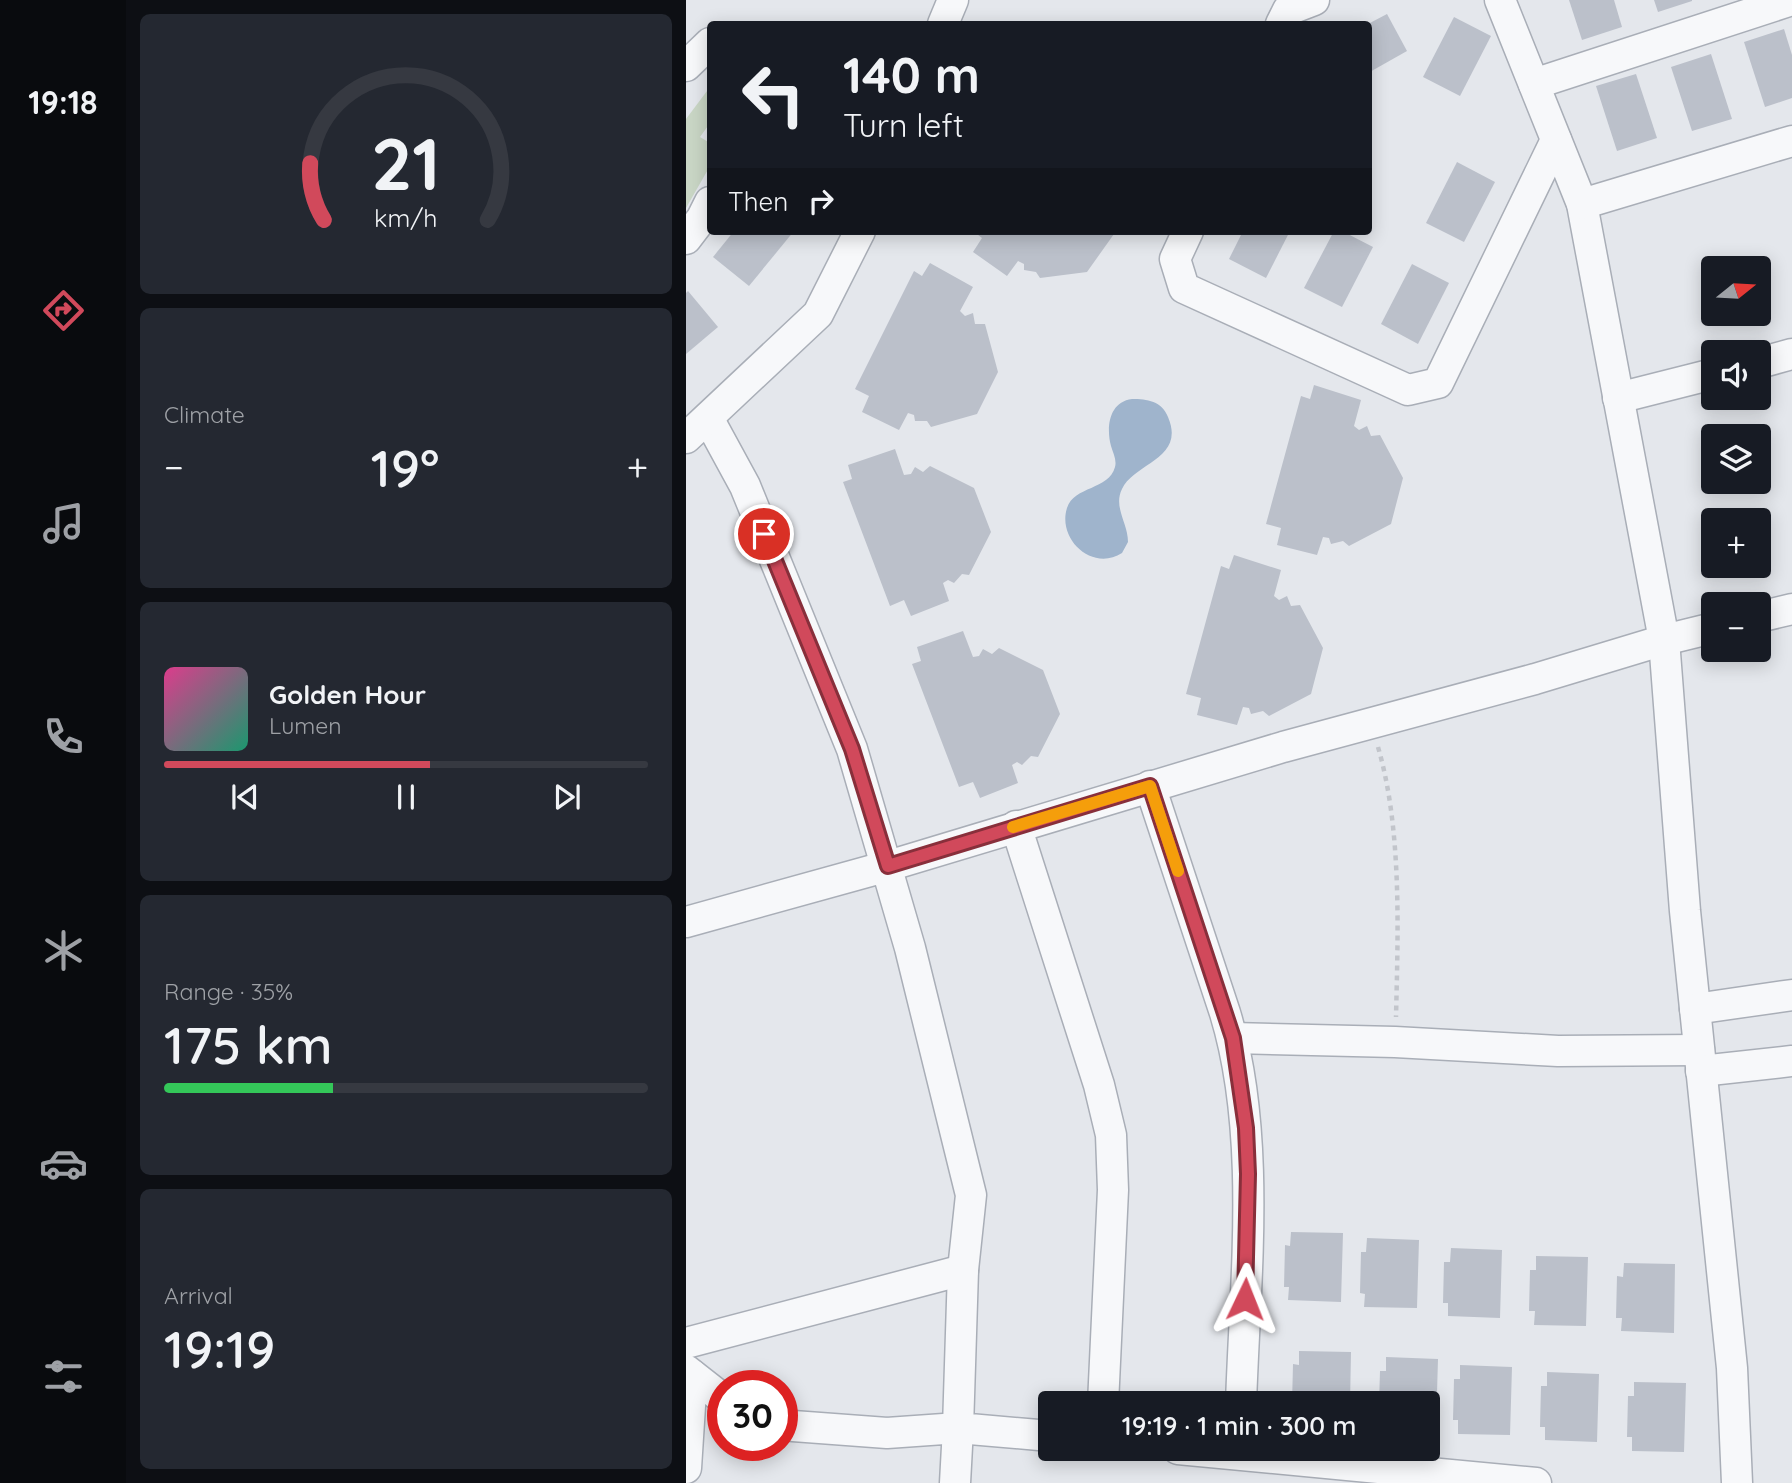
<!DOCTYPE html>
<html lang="en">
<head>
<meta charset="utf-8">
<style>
	body { margin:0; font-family:Quicksand,sans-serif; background:#242831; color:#f1f3f6; height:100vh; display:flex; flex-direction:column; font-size:26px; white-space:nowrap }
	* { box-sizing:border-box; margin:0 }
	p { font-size:23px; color:#9ea1a6 }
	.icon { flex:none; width:38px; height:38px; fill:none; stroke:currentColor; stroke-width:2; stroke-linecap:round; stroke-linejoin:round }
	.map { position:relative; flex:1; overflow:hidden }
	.sheet { display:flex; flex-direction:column; gap:14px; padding:14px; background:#0d0f14; width:560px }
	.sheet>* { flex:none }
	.hud { position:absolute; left:21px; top:21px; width:665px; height:214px; border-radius:7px; box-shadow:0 4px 18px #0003; background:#171b24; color:#f1f3f6; overflow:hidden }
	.needle { width:46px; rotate:72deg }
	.controls { position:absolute; left:1015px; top:256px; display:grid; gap:14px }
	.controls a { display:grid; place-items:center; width:70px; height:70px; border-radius:7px; background:#171b24; box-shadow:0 4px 18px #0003; font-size:35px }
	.speed { position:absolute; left:21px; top:1370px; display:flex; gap:14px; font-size:35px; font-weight:700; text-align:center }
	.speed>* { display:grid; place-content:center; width:91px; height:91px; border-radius:50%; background:#171b24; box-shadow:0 4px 18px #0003; line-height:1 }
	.speed .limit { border:10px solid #d22; background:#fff; color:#111 }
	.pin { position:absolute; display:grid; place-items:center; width:60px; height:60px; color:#fff; margin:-30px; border:4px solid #fff; border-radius:50%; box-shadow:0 2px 7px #0007 }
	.me { position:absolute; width:77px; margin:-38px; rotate:2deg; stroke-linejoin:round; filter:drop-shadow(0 0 5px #0008) }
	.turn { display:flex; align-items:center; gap:24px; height:147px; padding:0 21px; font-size:32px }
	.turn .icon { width:91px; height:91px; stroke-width:2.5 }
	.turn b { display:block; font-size:49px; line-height:60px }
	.then { display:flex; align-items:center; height:66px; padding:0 21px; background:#0003; gap:14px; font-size:26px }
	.big { font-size:52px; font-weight:600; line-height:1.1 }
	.sheet .card { flex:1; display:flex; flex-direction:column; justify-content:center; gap:10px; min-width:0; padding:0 24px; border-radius:10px; background:#242831 }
	.sheet .dial { align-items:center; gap:0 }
	.dial svg { height:182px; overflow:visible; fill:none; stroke:#363941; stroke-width:7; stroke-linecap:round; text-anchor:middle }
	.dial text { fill:#f1f3f6; stroke:none }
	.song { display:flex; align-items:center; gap:21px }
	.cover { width:84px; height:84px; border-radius:10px; background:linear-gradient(135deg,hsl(330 70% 55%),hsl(160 70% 35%)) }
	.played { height:7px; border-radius:4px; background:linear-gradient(90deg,#d1495b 55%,#363941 55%) }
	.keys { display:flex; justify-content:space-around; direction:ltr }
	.heat { display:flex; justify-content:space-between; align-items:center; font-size:38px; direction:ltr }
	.charge { height:10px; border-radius:5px; background:linear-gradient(90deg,#34c759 35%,#363941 0) }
	.trip { position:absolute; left:352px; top:1391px; width:402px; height:70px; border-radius:7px; background:#171b24; box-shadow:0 4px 18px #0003; font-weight:600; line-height:70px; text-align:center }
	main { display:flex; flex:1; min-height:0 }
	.menu { display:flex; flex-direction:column; width:126px; justify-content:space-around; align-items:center; background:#090b0e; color:#9ea1a6 }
	.menu .icon { width:49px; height:49px }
	.menu .selected { color:#d1495b }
	.menu b { font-size:32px; color:#f1f3f6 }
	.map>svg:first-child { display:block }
	.green { fill:#c9d6c5 }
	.water { fill:#9fb4cc }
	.building { fill:#bbc0ca }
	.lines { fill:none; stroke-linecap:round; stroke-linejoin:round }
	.minor-casing { stroke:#a9aeb7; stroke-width:33 }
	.path { stroke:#c2c5cb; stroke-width:4.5; stroke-dasharray:5 5; stroke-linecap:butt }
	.minor { stroke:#f7f8fa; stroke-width:30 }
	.route-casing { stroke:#882f3b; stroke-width:18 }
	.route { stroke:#d1495b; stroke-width:12 }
	.slow { stroke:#f59e0b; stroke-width:12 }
</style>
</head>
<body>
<main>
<nav class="menu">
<b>19:18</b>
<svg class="icon selected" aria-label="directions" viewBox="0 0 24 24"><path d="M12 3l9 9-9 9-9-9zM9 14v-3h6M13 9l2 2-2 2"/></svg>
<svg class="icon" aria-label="music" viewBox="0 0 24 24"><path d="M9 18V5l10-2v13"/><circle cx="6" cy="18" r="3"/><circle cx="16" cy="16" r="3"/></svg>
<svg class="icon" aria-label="phone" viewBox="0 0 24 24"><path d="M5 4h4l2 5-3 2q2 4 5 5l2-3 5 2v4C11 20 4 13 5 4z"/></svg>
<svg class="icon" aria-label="climate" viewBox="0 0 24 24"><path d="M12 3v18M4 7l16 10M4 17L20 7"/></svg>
<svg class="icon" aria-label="car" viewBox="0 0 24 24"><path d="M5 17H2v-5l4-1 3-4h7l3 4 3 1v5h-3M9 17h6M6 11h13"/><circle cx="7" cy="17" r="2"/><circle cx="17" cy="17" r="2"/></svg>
<svg class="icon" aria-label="filters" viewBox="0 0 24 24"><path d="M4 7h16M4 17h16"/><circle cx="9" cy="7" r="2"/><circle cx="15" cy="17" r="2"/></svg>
</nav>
<section class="sheet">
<div class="card dial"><svg viewBox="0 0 100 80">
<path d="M14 69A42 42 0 1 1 86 69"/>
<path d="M14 69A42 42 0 0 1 8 44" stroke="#d1495b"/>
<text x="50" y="56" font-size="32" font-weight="700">21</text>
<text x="50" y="72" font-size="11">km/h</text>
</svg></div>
<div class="card"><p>Climate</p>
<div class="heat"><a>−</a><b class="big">19°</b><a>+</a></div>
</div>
<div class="card">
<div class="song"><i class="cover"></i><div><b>Golden Hour</b><p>Lumen</p></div></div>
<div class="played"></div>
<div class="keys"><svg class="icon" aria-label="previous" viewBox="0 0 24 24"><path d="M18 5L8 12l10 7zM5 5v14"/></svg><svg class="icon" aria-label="pause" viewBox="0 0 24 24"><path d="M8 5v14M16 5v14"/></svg><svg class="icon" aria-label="next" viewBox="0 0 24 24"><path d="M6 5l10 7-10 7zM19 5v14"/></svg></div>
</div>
<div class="card"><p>Range · 35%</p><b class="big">175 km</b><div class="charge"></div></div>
<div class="card"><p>Arrival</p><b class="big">19:19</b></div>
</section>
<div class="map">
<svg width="1106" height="1483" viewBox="0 0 1106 1483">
	<rect width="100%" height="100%" fill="#e4e7ec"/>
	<polygon class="green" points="24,87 24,123 14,137 24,143 24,166 0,208 0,119"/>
	<path class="water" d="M446,399C461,399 476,401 482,417C500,459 448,463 436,489C427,507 442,523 442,542L436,553C407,572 371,540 381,508C388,486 423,490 429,467C431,460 427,453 425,446C420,427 423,402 446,399Z"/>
	<g class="building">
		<polygon points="883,0 928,0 936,27 896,40"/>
		<polygon points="968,0 1006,0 1006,1 972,12"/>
		<polygon points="701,14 721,51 682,73 682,24"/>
		<polygon points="768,17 805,36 774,96 737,77"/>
		<polygon points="1098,29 1106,55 1106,98 1079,107 1058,42"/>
		<polygon points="1025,54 1046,119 1006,131 985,67"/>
		<polygon points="950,74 971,138 931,151 910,86"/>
		<polygon points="771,162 809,182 778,242 740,223"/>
		<polygon points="48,231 108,231 63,286 27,257"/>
		<polygon points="287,231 428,231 428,234 401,272 354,278 350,272 338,270 338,264 332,261 321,276 287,252 296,238"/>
		<polygon points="557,231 604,231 580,278 543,259"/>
		<polygon points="648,231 656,231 687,247 656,307 618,288"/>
		<polygon points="244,263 287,287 274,311 279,316 287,313 289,324 299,324 312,372 291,414 245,427 241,421 229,421 228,415 222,413 213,430 176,412 183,396 169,389 228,271 236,276"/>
		<polygon points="726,264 763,283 732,344 695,324"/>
		<polygon points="2,291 32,327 0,354 0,293"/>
		<polygon points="628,385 675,400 668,426 673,430 681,426 685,436 694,435 717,478 705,524 663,546 657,541 645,544 643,538 637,537 631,555 591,545 595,528 580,524 615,396 624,399"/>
		<polygon points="209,449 218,475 225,474 229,467 237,472 244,466 288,488 305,532 283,575 276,574 268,583 262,580 257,583 263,601 225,616 218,600 204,606 157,482 166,479 162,465"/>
		<polygon points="548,555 595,570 588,596 593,600 601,596 605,606 614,605 637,648 625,694 583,716 577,711 565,714 563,708 557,707 551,725 511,715 515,698 500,694 535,566 543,569"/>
		<polygon points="277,631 287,657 293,656 297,649 306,654 313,648 357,670 374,714 352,757 345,756 336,765 331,762 326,765 332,783 294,798 287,782 273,787 226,664 235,661 231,647"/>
		<polygon points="605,1232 657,1233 655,1302 602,1300 603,1287 598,1287 599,1245 604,1246"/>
		<polygon points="681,1238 733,1240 731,1308 678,1307 679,1294 674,1293 675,1252 680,1252"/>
		<polygon points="765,1248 816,1250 814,1318 762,1316 762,1303 757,1303 758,1262 764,1262"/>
		<polygon points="850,1256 902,1257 900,1326 848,1325 849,1311 843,1311 844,1270 850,1270"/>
		<polygon points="938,1263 989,1264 988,1333 935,1331 936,1318 930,1318 931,1276 937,1277"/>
		<polygon points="613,1351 665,1352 664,1404 606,1404 607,1364 613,1365"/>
		<polygon points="700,1357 752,1359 750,1427 742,1427 742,1404 693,1404 694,1371 700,1371"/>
		<polygon points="774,1365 826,1367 824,1435 772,1434 772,1420 767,1420 768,1379 774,1379"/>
		<polygon points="861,1372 913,1374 911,1442 859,1440 859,1427 854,1427 855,1386 861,1386"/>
		<polygon points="948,1382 1000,1383 998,1452 946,1451 946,1437 941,1437 942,1396 948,1396"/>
	</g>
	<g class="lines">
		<g class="minor-casing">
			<g id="minor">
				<polyline points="814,0 896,204 978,640 999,911 1046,1368 1051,1483"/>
				<polyline points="257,24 267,0"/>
				<polyline points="595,24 602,10 628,0"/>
				<polyline points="0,66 24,43"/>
				<polyline points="848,84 1106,0"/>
				<polyline points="896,204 1106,141"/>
				<polyline points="502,231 489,259 498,288 722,390 752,383 870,140"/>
				<polyline points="0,239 16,218 24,202"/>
				<polyline points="1073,363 1106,354"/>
				<polyline points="932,398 1027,374"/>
				<polyline points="22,418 59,486 166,749 224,948 285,1195 277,1270 272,1428 364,1436"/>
				<polyline points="0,438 132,314 174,231"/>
				<polyline points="1073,617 1106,609"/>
				<path d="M464,786L539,1013C576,1134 559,1279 555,1404"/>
				<polyline points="330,826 413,1085 425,1135 427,1190 417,1404"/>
				<polyline points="0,922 202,866 597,747 849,679 978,640 1027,628"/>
				<polyline points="1009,1009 1106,995"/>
				<polyline points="547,1038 709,1042 872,1051 1013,1050"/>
				<polyline points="1015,1071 1106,1061"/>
				<polyline points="0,1343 277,1270"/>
				<polyline points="0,1370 37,1399"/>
				<polyline points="96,1422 107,1426 201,1433 272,1428 269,1483"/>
				<polyline points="492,1449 850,1483"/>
				<polyline points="0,1468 6,1375"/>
			</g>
		</g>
		<path class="path" d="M692,747C716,829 712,931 710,1017"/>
		<use href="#minor" class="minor"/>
	</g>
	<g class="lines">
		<g class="route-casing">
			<polyline id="route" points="78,534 166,749 202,866 464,786 547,1038 560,1128 562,1174 559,1299"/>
		</g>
		<use href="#route" class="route"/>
		<polyline class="slow" points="327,827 464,786 492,871"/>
	</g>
</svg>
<div class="controls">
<a><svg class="needle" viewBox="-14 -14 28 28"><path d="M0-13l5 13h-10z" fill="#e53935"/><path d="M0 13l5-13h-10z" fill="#9ea1a6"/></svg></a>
<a><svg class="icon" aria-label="sound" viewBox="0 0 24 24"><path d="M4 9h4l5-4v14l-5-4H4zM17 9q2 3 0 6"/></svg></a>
<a><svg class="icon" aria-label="layers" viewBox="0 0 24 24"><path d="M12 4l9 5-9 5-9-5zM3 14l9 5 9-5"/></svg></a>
<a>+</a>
<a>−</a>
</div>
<div class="speed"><div class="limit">30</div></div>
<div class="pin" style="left:78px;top:534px;background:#d93025"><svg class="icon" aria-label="arrive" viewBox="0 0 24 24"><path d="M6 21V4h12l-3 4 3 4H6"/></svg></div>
<svg class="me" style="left:559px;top:1299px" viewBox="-20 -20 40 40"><path d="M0-17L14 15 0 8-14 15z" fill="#d1495b" stroke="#fff" stroke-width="4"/></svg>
<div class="trip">19:19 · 1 min · 300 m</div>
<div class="hud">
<div class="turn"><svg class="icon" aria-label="left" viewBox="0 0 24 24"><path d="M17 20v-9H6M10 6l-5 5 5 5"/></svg><div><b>140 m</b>Turn left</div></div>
<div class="then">Then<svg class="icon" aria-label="right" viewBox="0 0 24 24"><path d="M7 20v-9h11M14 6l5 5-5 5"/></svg></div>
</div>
</div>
</main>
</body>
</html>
